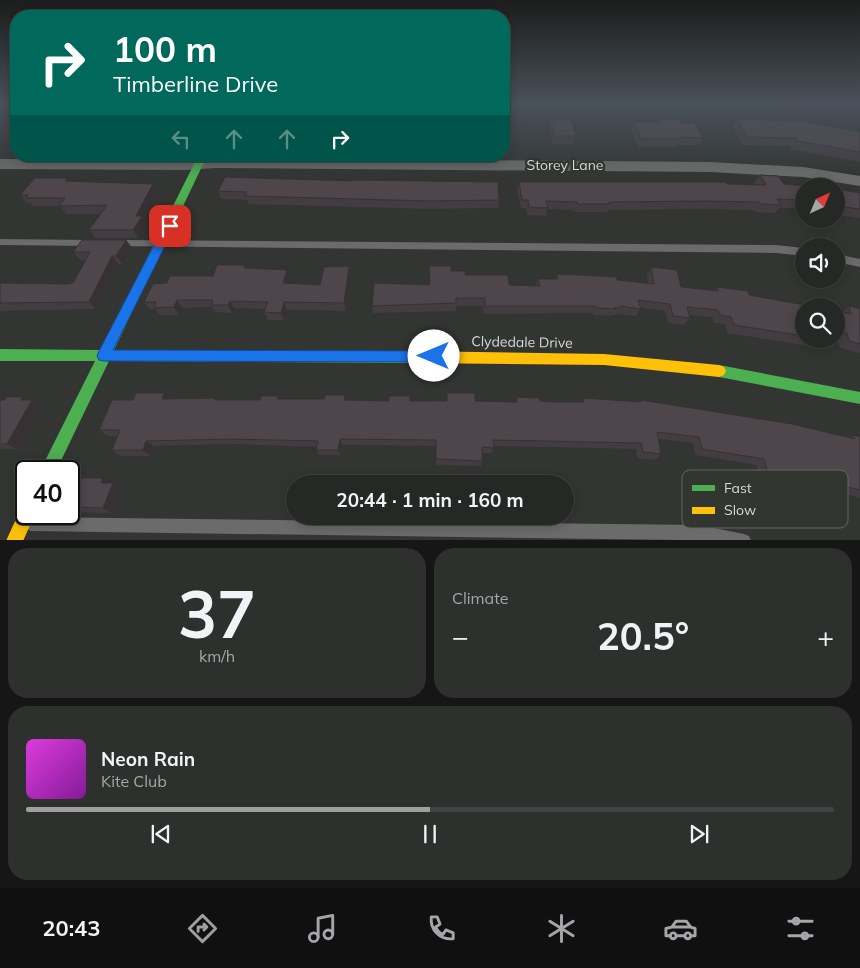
<!DOCTYPE html>
<html lang="en">
<head>
<meta charset="utf-8">
<style>
	body { margin:0; font-family:Mulish,sans-serif; background:#2e302e; color:#f1f3f6; height:100vh; display:flex; flex-direction:column; font-size:19px; white-space:nowrap }
	* { box-sizing:border-box; margin:0 }
	p { font-size:16px; color:#a4a6a7 }
	.icon { flex:none; width:28px; height:28px; fill:none; stroke:currentColor; stroke-width:2; stroke-linecap:round; stroke-linejoin:round }
	.map { position:relative; height:540px; overflow:hidden }
	.details { display:flex; flex-direction:column; gap:8px; padding:8px; background:#151615; flex:1 }
	.details>* { flex:none }
	.hud { position:absolute; left:10px; top:10px; width:500px; height:152px; border-radius:20px; box-shadow:0 2px 12px #0003,0 0 0 1px #424443; background:#00695c; color:#fff; overflow:hidden }
	.needle { width:32px; rotate:44deg }
	.buttons { position:absolute; left:795px; top:178px; display:grid; gap:10px }
	.buttons a { display:grid; place-items:center; width:50px; height:50px; border-radius:50%; background:#262826; box-shadow:0 2px 12px #0003,0 0 0 1px #424443; font-size:25px }
	.speed { position:absolute; left:15px; top:460px; display:flex; gap:10px; font-size:25px; font-weight:700; text-align:center }
	.speed>* { display:grid; place-content:center; width:65px; height:65px; border-radius:50%; background:#262826; box-shadow:0 2px 12px #0003,0 0 0 1px #424443; line-height:1 }
	.speed .limit { border:2px solid #111; border-radius:8px; background:#fff; color:#111 }
	.pin { position:absolute; display:grid; place-items:center; width:42px; height:42px; color:#fff; margin:-21px; border-radius:10px; box-shadow:0 2px 8px #0006 }
	.me { position:absolute; width:55px; margin:-28px; rotate:270deg; stroke-linejoin:round; filter:drop-shadow(0 0 4px #0008) }
	.turn { display:flex; align-items:center; gap:18px; height:105px; padding:0 20px; font-size:22px }
	.turn .icon { width:65px; height:65px; stroke-width:2.5 }
	.turn b { display:block; font-size:35px; line-height:42px }
	.lanes { display:flex; align-items:center; height:48px; padding:0 20px; background:#0003; justify-content:center; gap:25px; direction:ltr }
	.lanes .off { opacity:.35 }
	.big { font-size:38px; font-weight:700; line-height:1.1 }
	.details .card { flex:1; display:flex; flex-direction:column; justify-content:center; gap:8px; min-width:0; padding:0 18px; border-radius:20px; background:#2e302e }
	.details .dial { align-items:center; gap:0 }
	.dial b { font-size:65px; line-height:1 }
	.song { display:flex; align-items:center; gap:15px }
	.cover { width:60px; height:60px; border-radius:8px; background:linear-gradient(135deg,hsl(300 70% 55%),hsl(290 70% 35%)) }
	.played { height:5px; border-radius:2px; background:linear-gradient(90deg,#9da09d 50%,#424443 50%) }
	.keys { display:flex; justify-content:space-around; direction:ltr }
	.heat { display:flex; justify-content:space-between; align-items:center; font-size:28px; direction:ltr }
	.details .tiles { flex:1; display:grid; gap:8px; grid-template-columns:1fr 1fr }
	.card:last-child { grid-column:span 2 }
	.trip { position:absolute; left:286px; top:475px; width:288px; height:50px; border-radius:25px; background:#262826; box-shadow:0 2px 12px #0003,0 0 0 1px #424443; font-weight:700; line-height:50px; text-align:center }
	.menu { display:flex; height:80px; justify-content:space-around; align-items:center; background:#0f100f; color:#a4a6a7 }
	.menu .icon { width:35px; height:35px }
	.menu .on { color:#9da09d }
	.menu b { font-size:22px; color:#f1f3f6 }
	.map>svg:first-child { display:block }
	.built { fill:#343e35 }
	.lines { fill:none; stroke-linecap:round; stroke-linejoin:round }
	.lane { fill:#6a6b6a; fill-rule:evenodd }
	.street { fill:#6a6b6a; fill-rule:evenodd }
	.fast { fill:#4caf50; fill-rule:evenodd }
	.slow { fill:#ffc107; fill-rule:evenodd }
	.wall { fill:#433c40 }
	.shaded-wall { fill:#373134 }
	.building { fill:#4e464a; stroke:#373134 }
	.route { fill:#1a73e8; stroke:#114b97 }
	.labels { text-anchor:middle; stroke-width:5; stroke-linejoin:round; paint-order:stroke }
	.street-label { font-size:14px; fill:#d6d9d6; stroke:#313631 }
	.key { fill:#313631; stroke:#636763; stroke-width:1 }
	.key-label { font-size:14px; fill:#d6d9d6 }
</style>
</head>
<body>
<div class="map">
<svg width="860" height="541" viewBox="0 0 860 541">
	<rect width="100%" height="100%" fill="#323532"/>
	<polygon class="built" points="504,103 787,103 794,111 719,109 504,109"/>
	<g class="lines">
		<g class="lane">
			<polygon points="0,239 91,240 96,243 91,246 0,245"/>
			<polygon points="116,240 776,245 804,248 804,256 776,253 116,246 111,243"/>
			<polygon points="836,254 860,259 860,267 836,262"/>
			<polygon points="31,517 699,525 744,534 749,536 751,541 31,531 26,529 24,524 26,519"/>
		</g>
		<polygon class="street" points="215,158 710,162 803,167 860,176 860,186 803,177 710,172 215,168 186,170 0,169 0,159 186,160"/>
		<g class="fast">
			<polygon points="198,156 207,156 114,350 412,351 417,353 418,357 417,361 412,363 109,361 56,471 40,471 95,361 0,361 0,349 101,350"/>
			<polygon points="719,365 860,392 860,404 719,377 714,375 712,371 714,367"/>
		</g>
		<g class="slow">
			<polygon points="412,351 604,354 719,365 724,367 726,371 724,375 719,377 604,365 412,363 407,361 406,357 407,353"/>
			<polygon points="26,506 26,514 35,514 23,541 6,541 21,508"/>
		</g>
	</g>
	<g class="wall">
		<polygon points="658,119 682,123 703,138 699,145 678,145 677,147 638,147 631,130 634,122 657,122"/>
		<polygon points="737,119 860,132 860,162 791,149 790,146 742,145 733,127"/>
		<polygon points="551,120 576,136 574,144 553,144 549,128"/>
		<polygon points="760,175 784,184 804,186 804,208 779,208 775,213 755,212 753,210 703,209 608,210 607,212 575,212 574,210 547,209 546,216 527,215 526,208 521,208 517,190 519,182 755,184 754,183"/>
		<polygon points="71,182 158,192 144,219 147,224 138,238 95,238 89,230 101,214 66,214 60,206 33,206 31,203 27,203 20,195"/>
		<polygon points="836,189 860,193 860,219 860,218 836,215"/>
		<polygon points="218,191 499,199 498,208 429,209 248,204 247,200 221,199"/>
		<polygon points="126,240 132,248 122,264 118,264 96,309 0,311 0,283 68,284 73,283 86,260 80,260 73,252"/>
		<polygon points="349,266 351,273 346,311 287,310 284,320 268,320 264,312 265,309 234,308 232,313 215,312 212,307 182,308 179,315 160,315 155,309 150,309 144,302 213,276 247,268 287,270 290,278 288,283 320,285"/>
		<polygon points="651,267 681,287 715,290 717,287 749,295 804,306 804,339 817,339 809,346 727,333 725,324 714,323 712,317 689,315 690,318 684,325 668,323 665,311 641,308 636,316 618,314 617,315 612,315 612,316 593,315 593,313 484,314 483,306 456,306 456,311 373,313 372,306 429,285 451,271 509,285 536,286 538,279 555,279 557,274 648,283 647,275"/>
		<polygon points="849,306 860,309 860,353 840,348 838,340 831,339 836,339 836,311 843,312"/>
		<polygon points="447,393 475,401 516,402 517,397 540,401 552,402 581,402 583,398 640,402 641,400 849,438 854,435 860,437 860,498 839,492 846,512 834,516 801,509 799,502 763,494 756,465 695,455 693,443 658,439 661,454 655,460 637,458 636,449 494,446 492,453 482,453 482,461 481,466 436,465 436,446 342,445 341,455 319,455 316,450 317,447 235,444 154,446 150,456 120,456 112,450 118,436 107,436 99,430 133,400 170,398 217,400 260,400 278,396 280,399 447,401"/>
		<polygon points="22,397 42,407 18,449 0,449 0,400 5,400"/>
		<polygon points="69,478 111,483 122,488 112,513 69,512"/>
	</g>
	<g class="shaded-wall">
		<polygon points="68,178 74,186 65,181"/>
		<polygon points="153,184 158,192 144,219 147,224 138,238 133,230 136,216"/>
		<polygon points="126,240 132,248 122,264 116,256"/>
		<polygon points="112,256 118,264 96,309 89,302"/>
		<polygon points="349,266 351,273 346,311 344,303"/>
		<polygon points="287,270 290,278 286,291 283,283"/>
		<polygon points="177,300 182,308 179,315 174,307"/>
		<polygon points="230,301 234,308 232,313 228,305"/>
		<polygon points="284,302 287,310 284,320 281,313"/>
		<polygon points="164,393 171,399 162,399"/>
		<polygon points="22,397 31,402 32,400 42,407 18,449 7,444"/>
		<polygon points="340,439 342,445 341,455 338,450"/>
		<polygon points="146,441 154,446 150,456 143,450"/>
		<polygon points="103,478 112,483 101,483"/>
		<polygon points="113,483 122,488 112,513 103,508"/>
	</g>
	<g class="building">
		<polygon points="658,119 679,119 682,123 694,123 703,138 680,137 681,139 641,139 634,122 660,122"/>
		<polygon points="737,119 801,121 860,132 860,152 797,141 796,138 747,137"/>
		<polygon points="551,120 571,120 576,136 555,136"/>
		<polygon points="760,175 778,176 784,184 806,186 804,186 804,200 777,199 781,205 761,204 759,202 708,201 609,202 610,204 577,204 577,202 546,201 548,208 529,207 528,200 522,200 519,182 726,182 727,184 766,185"/>
		<polygon points="225,177 353,181 353,180 498,182 499,200 429,201 245,196 247,192 218,191"/>
		<polygon points="35,178 68,178 65,181 153,184 136,216 142,216 133,230 89,230 107,205 59,206 65,198 26,198 28,195 20,195"/>
		<polygon points="836,189 860,193 860,209 836,206"/>
		<polygon points="82,240 126,240 116,256 112,256 89,302 0,303 0,283 68,284 73,283 90,252 73,252"/>
		<polygon points="217,265 245,265 244,268 287,270 283,283 320,285 324,267 349,266 344,303 284,302 281,313 264,312 268,302 230,301 228,305 211,305 213,300 177,300 174,307 154,308 156,302 144,302 153,284 167,283 170,276 213,276"/>
		<polygon points="429,266 451,266 451,271 465,271 465,275 508,275 509,285 540,286 538,279 558,279 557,274 617,277 617,280 654,284 651,267 677,270 681,287 718,291 717,287 748,291 749,295 810,306 804,306 804,336 734,325 731,317 720,315 718,310 687,307 690,318 673,316 670,304 638,300 641,309 621,306 621,308 615,307 616,309 597,308 596,306 485,306 485,298 456,298 456,303 372,306 374,283 430,285"/>
		<polygon points="849,306 860,309 860,344 849,341 847,333 836,331 836,311 851,314"/>
		<polygon points="136,393 164,393 162,399 216,398 215,400 260,400 261,396 278,396 277,399 324,399 325,395 345,395 344,400 389,401 389,396 410,396 410,401 447,401 447,393 475,393 475,401 517,402 517,397 539,398 540,401 552,402 584,402 583,398 641,402 641,400 792,424 855,439 854,435 860,437 860,490 836,484 846,512 812,505 809,497 772,489 764,459 702,449 699,437 657,432 661,454 643,452 641,443 493,440 494,448 482,447 482,461 436,459 436,440 340,439 338,450 316,450 318,441 230,439 146,441 143,450 112,450 120,430 99,430 112,400 133,400"/>
		<polygon points="6,397 22,397 21,400 32,400 7,444 0,444 0,400 5,400"/>
		<polygon points="69,478 103,478 101,483 113,483 103,508 69,507"/>
	</g>
	<linearGradient id="sky" x2="0" y2="1"><stop stop-color="#1c1d1c"/><stop offset="0.58" stop-color="#49515a"/><stop offset="1" stop-color="#49515a" stop-opacity="0"/></linearGradient>
	<rect width="860" height="178" fill="url(#sky)"/>
	<polygon class="route" points="170,222 175,226 113,350 434,351 439,352 441,356 439,361 434,362 104,361 99,360 97,356 99,351 164,226"/>
	<g class="labels">
		<g class="street-label">
			<text x="565" y="170">Storey Lane</text>
			<text transform="translate(522 342) rotate(1)" y="5">Clydedale Drive</text>
		</g>
	</g>
	<rect x="682" y="470" width="166" height="58" rx="8" class="key"/>
	<rect x="692" y="485" width="23" height="6" fill="#4caf50"/>
	<rect x="692" y="507" width="23" height="7" fill="#ffc107"/>
	<g class="key-label">
		<text x="724" y="493">Fast</text>
		<text x="724" y="515">Slow</text>
	</g>
</svg>
<div class="buttons">
<a><svg class="needle" viewBox="-14 -14 28 28"><path d="M0-13l5 13h-10z" fill="#e53935"/><path d="M0 13l5-13h-10z" fill="#a4a6a7"/></svg></a>
<a><svg class="icon" aria-label="sound" viewBox="0 0 24 24"><path d="M4 9h4l5-4v14l-5-4H4zM17 9q2 3 0 6"/></svg></a>
<a><svg class="icon" aria-label="search" viewBox="0 0 24 24"><circle cx="10" cy="10" r="6"/><path d="M15 15l6 6"/></svg></a>
</div>
<div class="speed"><div class="limit">40</div></div>
<div class="pin" style="left:170px;top:226px;background:#d93025"><svg class="icon" aria-label="arrive" viewBox="0 0 24 24"><path d="M6 21V4h12l-3 4 3 4H6"/></svg></div>
<svg class="me" style="left:434px;top:356px" viewBox="-20 -20 40 40"><circle r="19" fill="#fff"/><path d="M0-13L10 11 0 6-10 11z" fill="#1a73e8"/></svg>
<div class="trip">20:44 · 1 min · 160 m</div>
<div class="hud">
<div class="turn"><svg class="icon" aria-label="right" viewBox="0 0 24 24"><path d="M7 20v-9h11M14 6l5 5-5 5"/></svg><div><b>100 m</b>Timberline Drive</div></div>
<div class="lanes"><svg class="icon off" aria-label="left" viewBox="0 0 24 24"><path d="M17 20v-9H6M10 6l-5 5 5 5"/></svg><svg class="icon off" aria-label="ahead" viewBox="0 0 24 24"><path d="M12 20V5M6 11l6-6 6 6"/></svg><svg class="icon off" aria-label="ahead" viewBox="0 0 24 24"><path d="M12 20V5M6 11l6-6 6 6"/></svg><svg class="icon" aria-label="right" viewBox="0 0 24 24"><path d="M7 20v-9h11M14 6l5 5-5 5"/></svg></div>
</div>
</div>
<section class="details">
<div class="tiles">
<div class="card dial"><b>37</b><p>km/h</p></div>
<div class="card"><p>Climate</p>
<div class="heat"><a>−</a><b class="big">20.5°</b><a>+</a></div>
</div>
<div class="card">
<div class="song"><i class="cover"></i><div><b>Neon Rain</b><p>Kite Club</p></div></div>
<div class="played"></div>
<div class="keys"><svg class="icon" aria-label="previous" viewBox="0 0 24 24"><path d="M18 5L8 12l10 7zM5 5v14"/></svg><svg class="icon" aria-label="pause" viewBox="0 0 24 24"><path d="M8 5v14M16 5v14"/></svg><svg class="icon" aria-label="next" viewBox="0 0 24 24"><path d="M6 5l10 7-10 7zM19 5v14"/></svg></div>
</div>
</div>
</section>
<nav class="menu">
<b>20:43</b>
<svg class="icon on" aria-label="directions" viewBox="0 0 24 24"><path d="M12 3l9 9-9 9-9-9zM9 14v-3h6M13 9l2 2-2 2"/></svg>
<svg class="icon" aria-label="music" viewBox="0 0 24 24"><path d="M9 18V5l10-2v13"/><circle cx="6" cy="18" r="3"/><circle cx="16" cy="16" r="3"/></svg>
<svg class="icon" aria-label="phone" viewBox="0 0 24 24"><path d="M5 4h4l2 5-3 2q2 4 5 5l2-3 5 2v4C11 20 4 13 5 4z"/></svg>
<svg class="icon" aria-label="climate" viewBox="0 0 24 24"><path d="M12 3v18M4 7l16 10M4 17L20 7"/></svg>
<svg class="icon" aria-label="car" viewBox="0 0 24 24"><path d="M5 17H2v-5l4-1 3-4h7l3 4 3 1v5h-3M9 17h6M6 11h13"/><circle cx="7" cy="17" r="2"/><circle cx="17" cy="17" r="2"/></svg>
<svg class="icon" aria-label="filters" viewBox="0 0 24 24"><path d="M4 7h16M4 17h16"/><circle cx="9" cy="7" r="2"/><circle cx="15" cy="17" r="2"/></svg>
</nav>
</body>
</html>
